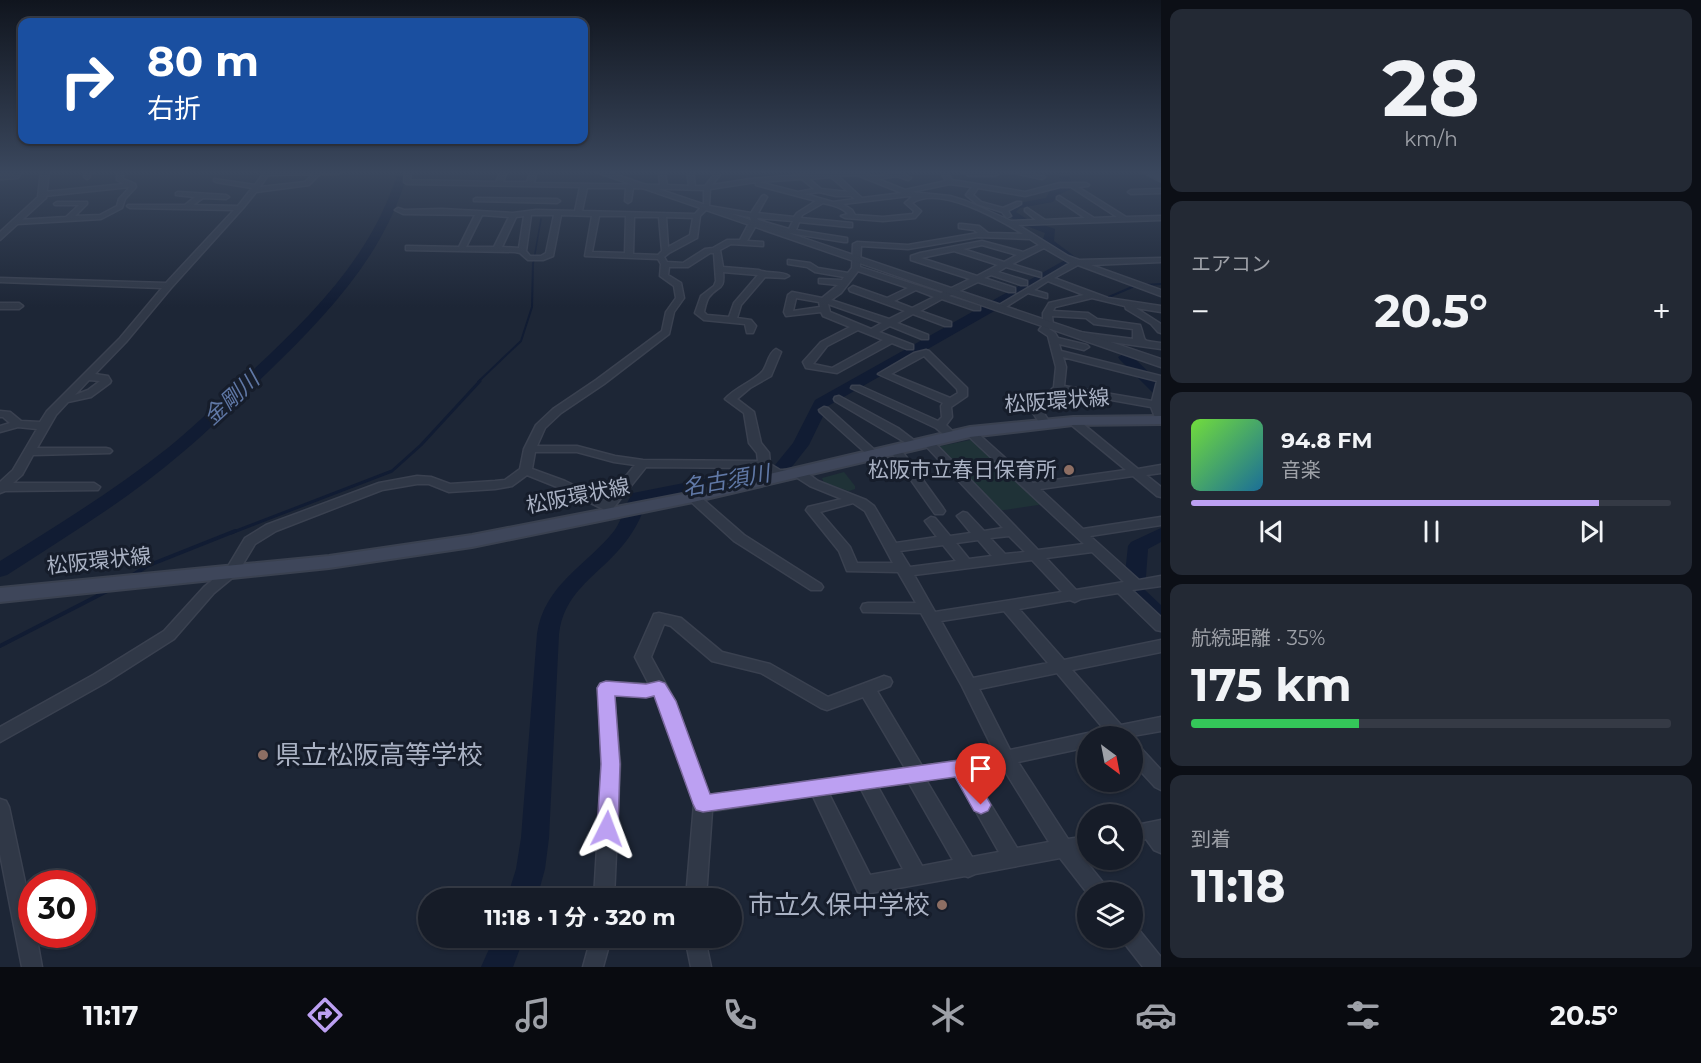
<!DOCTYPE html>
<html lang="ja">
<head>
<meta charset="utf-8">
<style>
	body { margin:0; font-family:Montserrat,"Noto Sans JP",sans-serif; background:#232934; color:#f1f3f6; height:100vh; display:flex; flex-direction:column; font-size:22px; white-space:nowrap }
	* { box-sizing:border-box; margin:0 }
	p { font-size:20px; color:#9ea1a8 }
	.icon { flex:none; width:33px; height:33px; fill:none; stroke:currentColor; stroke-width:2; stroke-linecap:round; stroke-linejoin:round }
	.map { position:relative; flex:1; overflow:hidden }
	.drawer { display:flex; flex-direction:column; gap:9px; padding:9px; background:#0c0f16; width:540px }
	.drawer>* { flex:none }
	.guide { position:absolute; left:18px; top:18px; width:570px; height:126px; border-radius:12px; box-shadow:0 2px 4px #0004,0 0 0 2px #353a45; background:#1a4fa0; color:#fff; overflow:hidden }
	.needle { width:39px; rotate:148deg }
	.fabs { position:absolute; left:1077px; top:726px; display:grid; gap:12px }
	.fabs a { display:grid; place-items:center; width:66px; height:66px; border-radius:50%; background:#161c28; box-shadow:0 2px 4px #0004,0 0 0 2px #353a45; font-size:30px }
	.speed { position:absolute; left:18px; top:870px; display:flex; gap:12px; font-size:30px; font-weight:700; text-align:center }
	.speed>* { display:grid; place-content:center; width:78px; height:78px; border-radius:50%; background:#161c28; box-shadow:0 2px 4px #0004,0 0 0 2px #353a45; line-height:1 }
	.speed .limit { border:9px solid #d22; background:#fff; color:#111 }
	.pin { position:absolute; display:grid; place-items:center; width:51px; height:51px; color:#fff; margin:-62px -26px; border-radius:50% 50% 50% 0; rotate:-45deg; box-shadow:0 0 6px #0007 }
	.pin .icon { rotate:45deg }
	.me { position:absolute; width:66px; margin:-33px; rotate:3deg; stroke-linejoin:round; filter:drop-shadow(0 0 4px #0008) }
	.turn { display:flex; align-items:center; gap:21px; height:126px; padding:0 30px; font-size:27px }
	.turn .icon { width:78px; height:78px; stroke-width:2.5 }
	.turn b { display:block; font-size:42px; line-height:51px }
	.big { font-size:45px; font-weight:700; line-height:1.1 }
	.drawer .tile { flex:1; display:flex; flex-direction:column; justify-content:center; gap:9px; min-width:0; padding:0 21px; border-radius:12px; background:#232934 }
	.drawer .dial { align-items:center; gap:0 }
	.dial b { font-size:78px; line-height:1 }
	.song { display:flex; align-items:center; gap:18px }
	.cover { width:72px; height:72px; border-radius:9px; background:linear-gradient(135deg,hsl(100 70% 55%),hsl(200 70% 35%)) }
	.played { height:6px; border-radius:3px; background:linear-gradient(90deg,#bca0f2 85%,#353a45 85%) }
	.keys { display:flex; justify-content:space-around; direction:ltr }
	.heat { display:flex; justify-content:space-between; align-items:center; font-size:33px; direction:ltr }
	.charge { height:9px; border-radius:4px; background:linear-gradient(90deg,#34c759 35%,#353a45 0) }
	.trip { position:absolute; left:418px; top:888px; width:324px; height:60px; border-radius:30px; background:#161c28; box-shadow:0 2px 4px #0004,0 0 0 2px #353a45; font-weight:700; line-height:60px; text-align:center }
	.tab-bar { display:flex; height:96px; justify-content:space-around; align-items:center; background:#090b10; color:#9ea1a8 }
	.tab-bar .icon { width:42px; height:42px }
	.tab-bar .on { color:#bca0f2 }
	.tab-bar b { font-size:27px; color:#f1f3f6 }
	main { display:flex; flex:1; min-height:0 }
	.map>svg:first-child { display:block }
	.green { fill:#1f3237 }
	.lines { fill:none; stroke-linecap:round; stroke-linejoin:round }
	.stream-far3 { stroke:#111c33; stroke-width:1.5 }
	.stream-far2 { stroke:#111c33; stroke-width:2 }
	.stream-far1 { stroke:#111c33; stroke-width:3 }
	.stream { stroke:#111c33; stroke-width:4 }
	.river { fill:#111c33; fill-rule:evenodd }
	.minor-casing { stroke:#3a4150; stroke-width:3 }
	.tertiary-casing { stroke:#3a4150; stroke-width:3 }
	.secondary-casing { stroke:#3a4150; stroke-width:4 }
	.minor { fill:#303847; fill-rule:evenodd }
	.tertiary { fill:#303847; fill-rule:evenodd }
	.secondary { fill:#3e465a; fill-rule:evenodd }
	.route { fill:#bca0f2; stroke:#7a689d; stroke-width:1.5 }
	.education-dot { fill:#8d6e63; stroke:#161d2b; stroke-width:2 }
	.labels { text-anchor:middle; stroke-width:6; stroke-linejoin:round; paint-order:stroke }
	.street-label { font-size:21px; fill:#aab2c4; stroke:#161d2b }
	.poi-label { font-size:21px; fill:#aab2c4; stroke:#161d2b; text-anchor:end }
	.water-label { font-size:22px; font-style:italic; fill:#6078a6; stroke:#161d2b }
	.near-poi-label { font-size:26px; fill:#aab2c4; stroke:#161d2b; text-anchor:start }
</style>
</head>
<body>
<main>
<div class="map">
<svg width="1161" height="967" viewBox="0 0 1161 967">
	<rect width="100%" height="100%" fill="#1d2636"/>
	<g class="green">
		<polygon points="975,439 1045,504 998,511 936,447"/>
		<polygon points="844,472 855,486 855,489 849,491 824,483 822,478"/>
	</g>
	<g class="lines">
		<polyline class="stream-far3" points="533,265 541,219"/>
		<g class="stream-far2">
			<polyline points="1143,285 1161,284"/>
			<polyline points="1104,299 1137,285"/>
			<polyline points="478,382 521,341 532,307 533,263"/>
		</g>
		<polyline class="stream-far1" points="231,533 392,471 421,445 480,381"/>
		<g class="stream">
			<polyline points="130,577 147,566 235,531"/>
			<polyline points="0,646 109,590"/>
		</g>
		<g class="river">
			<path d="M398,171H408C386,254 326,316 266,374C238,400 212,428 183,452C129,499 67,536 7,575L0,577V561C58,525 116,489 169,447C199,423 225,395 253,370C314,313 374,253 398,171Z"/>
			<path d="M1057,171H1067L1073,187L1071,189L1058,195L1053,202L1020,208L1016,212L1027,219L1055,229L1054,241L1078,259L1073,266L828,406L809,445L787,473L647,500C641,520 631,537 617,552C593,578 563,595 559,634L549,838L545,869L537,898H507L516,869L521,838L537,634C544,585 586,566 614,531C623,519 624,505 633,493L775,465L793,443L815,400L1065,260L1044,244L1042,242L1045,233L1019,223L1004,212L1013,204L1046,198L1050,191L1063,186Z"/>
			<polygon points="1125,353 1130,354 1161,384 1161,398 1156,396 1120,360 1118,357"/>
			<polygon points="1161,528 1161,542 1148,549 1145,590 1161,605 1161,625 1153,622 1123,592 1128,546 1131,542"/>
			<polygon points="494,938 524,938 513,967 481,967"/>
		</g>
		<g class="minor-casing">
			<g id="minor">
				<polygon points="16,171 22,171 18,178 0,179 0,175 14,175"/>
				<polygon points="85,171 96,171 91,173 89,178 87,179 84,177"/>
				<polygon points="117,171 123,171 123,179 135,184 136,187 125,199 122,208 101,219 17,224 13,222 17,220 66,217 79,205 55,205 54,204 57,202 87,202 87,204 75,216 100,215 117,206 119,199 130,187 44,196 41,194 44,192 124,184 117,180"/>
				<path d="M265,171L342,172L339,174H320L309,185L256,192L244,207L171,288L126,342L95,374L108,376L111,381L110,383L91,397L68,402L56,415L37,448H106L110,449L112,451L110,453L33,455L22,475L13,483H94L100,487L98,490L5,491L0,493V482L13,470L37,429L18,427L0,432V426L10,423L3,417H0V411L10,412L21,421L40,422L47,411L120,338L162,288L0,282V278L166,283L234,210L130,208L127,206L128,205H185L195,197L176,195V193L178,192L226,195L229,197L226,199L203,198L193,205L238,206L252,188L216,182L214,181V179L255,185ZM313,174L305,182L260,187L268,175ZM89,380L100,381L88,390L75,395Z"/>
				<path d="M405,171H411L410,180L496,182L501,171H507L503,182H527L531,171H537L534,183L660,185L659,174L662,172L665,174L667,185L689,186L687,171H693L695,186H705L714,175L712,171H718L720,175L712,185L750,179L850,171C858,171 862,174 869,175C885,179 894,167 911,178L908,180L897,176L878,179L905,190L946,181L940,171H946L952,180L1025,192L1060,183H1086L1089,185L1088,186L1078,187L1126,217L1161,216V220L1018,225L1068,256L1079,260L1161,258V262L1091,265L1161,290V296L1078,265L1054,278L1108,298L1161,306V312L1136,308L1161,324V333L1158,332L1151,324L1126,309L1125,306L1092,298L1055,307L1053,311L1088,313L1097,319L1140,325C1147,343 1139,340 1161,343V349L1076,337L1074,335L1079,332L1133,339V329L1094,324L1086,318L1052,316L1053,325L1049,329L1055,333L1058,338L1087,345L1089,347L1084,350L1059,344L1061,351L1161,376V423L1156,420L1151,407L1061,391L1042,410L1050,423L1049,425H1041L1031,410L1054,387L1056,367L1048,336L1039,330L1043,325V313L1049,303L1084,295L1048,281L1034,290L1047,294V298L1028,293L1001,310L994,308L1070,263L1044,248L1012,264L1041,273V277L1006,267L998,272L1027,281V285H1021L991,275L984,278L1015,288V292H1009L978,282L949,296L980,306V310H974L942,299L920,311L951,322V326H945L913,314L897,323L928,335V339H922L890,326L879,332L913,345V349H907L892,343L837,373L806,368L803,362L821,342L850,327L823,316L821,312L786,316L784,312L788,295L792,292L822,298L838,285L819,283V279L842,280L844,277L815,272L807,267L788,264V260L810,263L818,268L848,273L852,268L853,244L857,242L908,245L978,233L974,230L959,228V224H962L979,226L988,233L1023,234C998,219 940,185 912,203L921,211L915,218L883,221L845,218L841,216L848,214C842,207 832,205 823,203L802,215L801,218L852,223V227H849L799,222L796,230L847,238V242H844L777,231L752,223L750,217L707,209L700,216L697,238L669,253L664,257L667,262L683,263L705,249L713,248L727,240H740L748,225H754L755,227L747,241L763,242V246L731,244L720,250L723,267L759,270C768,274 781,271 789,276L785,278L765,277L741,305L737,318L751,320L756,326L753,333H747L745,324L704,320L695,313L701,296L714,286L716,281L714,253H710L688,267H669L668,275L681,283L684,298L674,312L669,334L604,384L561,413L545,428L537,446H577L615,456L643,460L758,461L757,453L749,443L744,413L725,399C736,387 750,383 761,373C768,367 767,354 776,349L781,352L771,376L750,388L737,399L754,412L761,443L769,453L770,464L780,470H803L818,481L866,500L874,506L896,543L937,537L925,521L931,517L935,518L950,536L971,533L957,516L963,512L967,513L984,531L1003,528L923,443L921,441L923,439H931L1038,550L1084,544L966,434L964,432L966,430H974L1033,483L1126,470L1069,423L1068,421L1069,419H1077L1138,469L1161,465V473L1146,475L1161,487V497L1157,496L1133,476L1040,489L1083,529L1161,517V525L1090,536L1139,580L1161,576V586L1132,590L1161,617V631L1156,630L1118,593L1081,599L1075,602L1070,600L1019,609L1064,660L1161,640V652L1072,670L1121,725L1161,717V731L1132,736H1088V747L1018,762L1068,839L1088,836V853L1080,854L1105,885L1108,892L1088,894L1060,858L975,874L968,877L965,876L865,894L858,892L813,796L712,811L706,898H686L694,804L659,702L655,695L646,697L614,695L620,764L614,898H594L602,764L598,688L600,684L606,682L649,684L635,657L654,614L659,613L681,618L722,652L770,664L828,697L884,676L890,678L892,682L890,686L877,691L922,766L996,755L962,686L921,613L863,612L861,608L863,604L868,603H916L898,572L847,571L839,551L806,510L808,507L842,499L810,486L796,477L778,478L761,468L646,467L614,507L616,512L614,515H606L603,509L557,487L527,475L512,486L495,489L449,492L429,484H417L382,490L276,531L255,544L237,574L214,593L174,639L105,683L0,742V727L93,675L164,631L204,587L227,568L245,538L266,525L379,483L417,476L431,477L450,484L495,481L505,480L520,469L524,449L536,425L553,409L596,380L662,331L666,312L676,298L674,286L660,276L661,264L658,259L585,256L592,216L561,215L553,256L543,260H528L520,253L515,252L406,250V246H409L459,247L475,215L403,214L395,210L398,208L404,210L442,209L513,213L536,210L575,211L580,187L407,184L404,182ZM857,175L902,193L862,198L838,176ZM831,177L848,192L821,189L809,179ZM802,179L814,189L798,192L759,182ZM756,182V185L816,201L797,213L794,217L758,213L767,197L764,195L762,196L751,213L709,206L710,189ZM950,184L972,187L966,195L967,196L977,204L1002,212L1007,218L1011,216L1008,211L1021,204V202H1017L1003,208L981,202L973,195L978,188L1025,196L1060,187H1071L1117,217L1094,218L1059,196L1057,197V199L1085,218L1045,220L1027,208L1025,209V211L1036,220L1011,221L966,201L950,196L911,192ZM587,188H626L625,201L628,203L631,201L633,188L704,190V204L695,214L582,211ZM819,192L836,196H851L855,199L833,202L805,194ZM909,196L912,197L905,203L914,211L913,214L883,217L855,215L852,210L843,204ZM482,215L509,217L494,247H466ZM531,215H554L546,253L541,256H530L526,251ZM524,216L519,248L502,247L516,217ZM599,216H626L625,253L592,252ZM634,217H659L662,251L658,255L633,254ZM666,217L693,218L690,235L668,247ZM757,218L793,221L789,229L758,220ZM978,237L1030,239L1039,245L1023,252L982,241L920,253L911,256V260L970,279L941,293L860,267L861,246L908,249ZM982,245L1017,255L1004,262L963,249ZM954,251L998,265L977,276L921,258ZM858,271L908,288L887,298L853,286L849,289L850,291L905,311L889,319L831,300L841,293ZM723,272L758,275L734,303L729,317L707,315L704,312C705,308 706,301 709,297C718,285 725,291 723,272ZM916,290L934,297L912,308L894,301ZM796,298L819,302L820,307L793,311ZM828,304L882,323L871,329L830,312ZM858,330L883,340L832,368L813,364L827,346ZM1063,357L1157,381L1152,401L1064,386L1066,367ZM535,452H577L614,462L635,465L606,501L565,481L532,469ZM853,503L865,511L893,563H857L850,547L820,512ZM1009,536L1025,552L1005,554L990,538ZM978,540L992,556L969,559L956,543ZM943,545L956,561L910,567L900,551ZM1092,552L1124,582L1076,590L1046,558ZM1032,560L1062,592L935,612L914,575ZM1004,611L1048,663L973,678L941,621ZM664,624L671,626L712,661L761,673L821,708L827,710L863,697L905,768L709,795L675,701L651,657ZM1057,673L1104,729L1096,731L1094,735L1088,733L1010,750L979,689ZM1002,768H1003L1049,842L1017,848L972,774ZM956,776L999,852L972,857L926,780ZM909,783L953,860L922,866L878,787ZM861,789L903,869L870,875L829,794Z"/>
				<polygon points="961,171 995,171 998,174 995,176 969,176"/>
				<polygon points="1004,171 1019,171 1045,177 1042,179"/>
				<polygon points="1161,189 1161,193 1131,194 1128,192 1131,190"/>
				<polygon points="476,198 557,199 560,201 557,203 474,201 474,199"/>
				<polygon points="0,303 19,303 23,306 19,309 0,309"/>
				<path d="M926,350L929,351L967,388V396L951,407L952,417L946,425L958,436L956,438H948L936,428L851,388L852,386H860L938,421L942,417L941,406L943,403L878,374L914,353ZM924,356L957,389L958,393L950,398L891,374Z"/>
				<polygon points="839,396 898,428 919,444 913,447 835,401 834,399 835,397"/>
				<polygon points="824,407 828,408 877,452 879,454 877,456 869,456 820,412 819,410"/>
				<polygon points="895,446 899,447 943,508 945,511 943,514 935,514 889,449"/>
				<polygon points="693,493 697,494 744,535 821,584 823,587 821,590 811,590 734,541 689,500 687,497"/>
				<polygon points="1132,743 1138,745 1161,770 1161,790 1155,787 1132,762"/>
				<polygon points="0,799 6,801 9,807 32,915 32,934 36,934 42,967 22,967 0,854"/>
				<polygon points="1161,820 1161,853 1154,850 1146,839 1132,842 1132,826"/>
				<polygon points="1132,927 1139,930 1161,957 1161,967 1143,967 1125,944 1122,938 1132,938"/>
				<polygon points="591,938 611,938 603,967 583,967"/>
				<polygon points="685,938 705,938 711,967 691,967"/>
			</g>
		</g>
		<g class="tertiary-casing">
			<g id="tertiary">
				<polygon points="41,171 49,171 46,198 0,240 0,232 38,197"/>
				<polygon points="593,171 605,171 1161,359 1161,367"/>
			</g>
		</g>
		<g class="secondary-casing">
			<g id="secondary">
				<polygon points="1141,171 1153,171 1161,175 1161,181"/>
				<polygon points="1161,416 1161,424 1073,425 970,437 693,502 472,547 329,568 0,602 0,588 329,556 472,535 693,492 970,427 1073,417"/>
			</g>
		</g>
		<use href="#minor" class="minor"/>
		<use href="#tertiary" class="tertiary"/>
		<use href="#secondary" class="secondary"/>
	</g>
	<linearGradient id="sky" x2="0" y2="1"><stop stop-color="#10151e"/><stop offset="0.56" stop-color="#3a475d"/><stop offset="1" stop-color="#3a475d" stop-opacity="0"/></linearGradient>
	<rect width="1161" height="307" fill="url(#sky)"/>
	<polygon class="route" points="606,681 646,684 659,681 665,683 676,701 710,794 960,760 967,762 991,805 988,811 981,814 974,811 955,777 703,812 696,810 693,804 654,696 646,698 615,696 620,764 618,829 614,836 607,839 600,836 597,829 601,764 597,688 600,683"/>
	<g class="education-dot">
		<circle cx="1069" cy="470" r="6"/>
		<circle cx="263" cy="755" r="6"/>
		<circle cx="942" cy="905" r="6"/>
	</g>
	<g class="labels">
		<g class="street-label">
			<text transform="translate(1057 401) rotate(-4)" y="7">松阪環状線</text>
			<text transform="translate(578 496) rotate(-11)" y="7">松阪環状線</text>
			<text transform="translate(99 561) rotate(-6)" y="7">松阪環状線</text>
		</g>
		<g class="poi-label">
			<text x="1057" y="477">松阪市立春日保育所</text>
		</g>
		<g class="water-label">
			<text transform="translate(231 398) rotate(-43)" y="8">金剛川</text>
			<text transform="translate(726 480) rotate(-10)" y="8">名古須川</text>
		</g>
		<g class="near-poi-label">
			<text x="275" y="764">県立松阪高等学校</text>
			<text x="930" y="914" text-anchor="end">市立久保中学校</text>
		</g>
	</g>
</svg>
<div class="fabs">
<a><svg class="needle" viewBox="-14 -14 28 28"><path d="M0-13l5 13h-10z" fill="#e53935"/><path d="M0 13l5-13h-10z" fill="#9ea1a8"/></svg></a>
<a><svg class="icon" aria-label="search" viewBox="0 0 24 24"><circle cx="10" cy="10" r="6"/><path d="M15 15l6 6"/></svg></a>
<a><svg class="icon" aria-label="layers" viewBox="0 0 24 24"><path d="M12 4l9 5-9 5-9-5zM3 14l9 5 9-5"/></svg></a>
</div>
<div class="speed"><div class="limit">30</div></div>
<div class="pin" style="left:981px;top:805px;background:#d93025"><svg class="icon" aria-label="arrive" viewBox="0 0 24 24"><path d="M6 21V4h12l-3 4 3 4H6"/></svg></div>
<svg class="me" style="left:607px;top:829px" viewBox="-20 -20 40 40"><path d="M0-17L14 15 0 8-14 15z" fill="#bca0f2" stroke="#fff" stroke-width="4"/></svg>
<div class="trip">11:18 · 1 分 · 320 m</div>
<div class="guide">
<div class="turn"><svg class="icon" aria-label="right" viewBox="0 0 24 24"><path d="M7 20v-9h11M14 6l5 5-5 5"/></svg><div><b>80 m</b>右折</div></div>
</div>
</div>
<section class="drawer">
<div class="tile dial"><b>28</b><p>km/h</p></div>
<div class="tile"><p>エアコン</p>
<div class="heat"><a>−</a><b class="big">20.5°</b><a>+</a></div>
</div>
<div class="tile">
<div class="song"><i class="cover"></i><div><b>94.8 FM</b><p>音楽</p></div></div>
<div class="played"></div>
<div class="keys"><svg class="icon" aria-label="previous" viewBox="0 0 24 24"><path d="M18 5L8 12l10 7zM5 5v14"/></svg><svg class="icon" aria-label="pause" viewBox="0 0 24 24"><path d="M8 5v14M16 5v14"/></svg><svg class="icon" aria-label="next" viewBox="0 0 24 24"><path d="M6 5l10 7-10 7zM19 5v14"/></svg></div>
</div>
<div class="tile"><p>航続距離 · 35%</p><b class="big">175 km</b><div class="charge"></div></div>
<div class="tile"><p>到着</p><b class="big">11:18</b></div>
</section>
</main>
<nav class="tab-bar">
<b>11:17</b>
<svg class="icon on" aria-label="directions" viewBox="0 0 24 24"><path d="M12 3l9 9-9 9-9-9zM9 14v-3h6M13 9l2 2-2 2"/></svg>
<svg class="icon" aria-label="music" viewBox="0 0 24 24"><path d="M9 18V5l10-2v13"/><circle cx="6" cy="18" r="3"/><circle cx="16" cy="16" r="3"/></svg>
<svg class="icon" aria-label="phone" viewBox="0 0 24 24"><path d="M5 4h4l2 5-3 2q2 4 5 5l2-3 5 2v4C11 20 4 13 5 4z"/></svg>
<svg class="icon" aria-label="climate" viewBox="0 0 24 24"><path d="M12 3v18M4 7l16 10M4 17L20 7"/></svg>
<svg class="icon" aria-label="car" viewBox="0 0 24 24"><path d="M5 17H2v-5l4-1 3-4h7l3 4 3 1v5h-3M9 17h6M6 11h13"/><circle cx="7" cy="17" r="2"/><circle cx="17" cy="17" r="2"/></svg>
<svg class="icon" aria-label="filters" viewBox="0 0 24 24"><path d="M4 7h16M4 17h16"/><circle cx="9" cy="7" r="2"/><circle cx="15" cy="17" r="2"/></svg>
<b>20.5°</b>
</nav>
</body>
</html>
